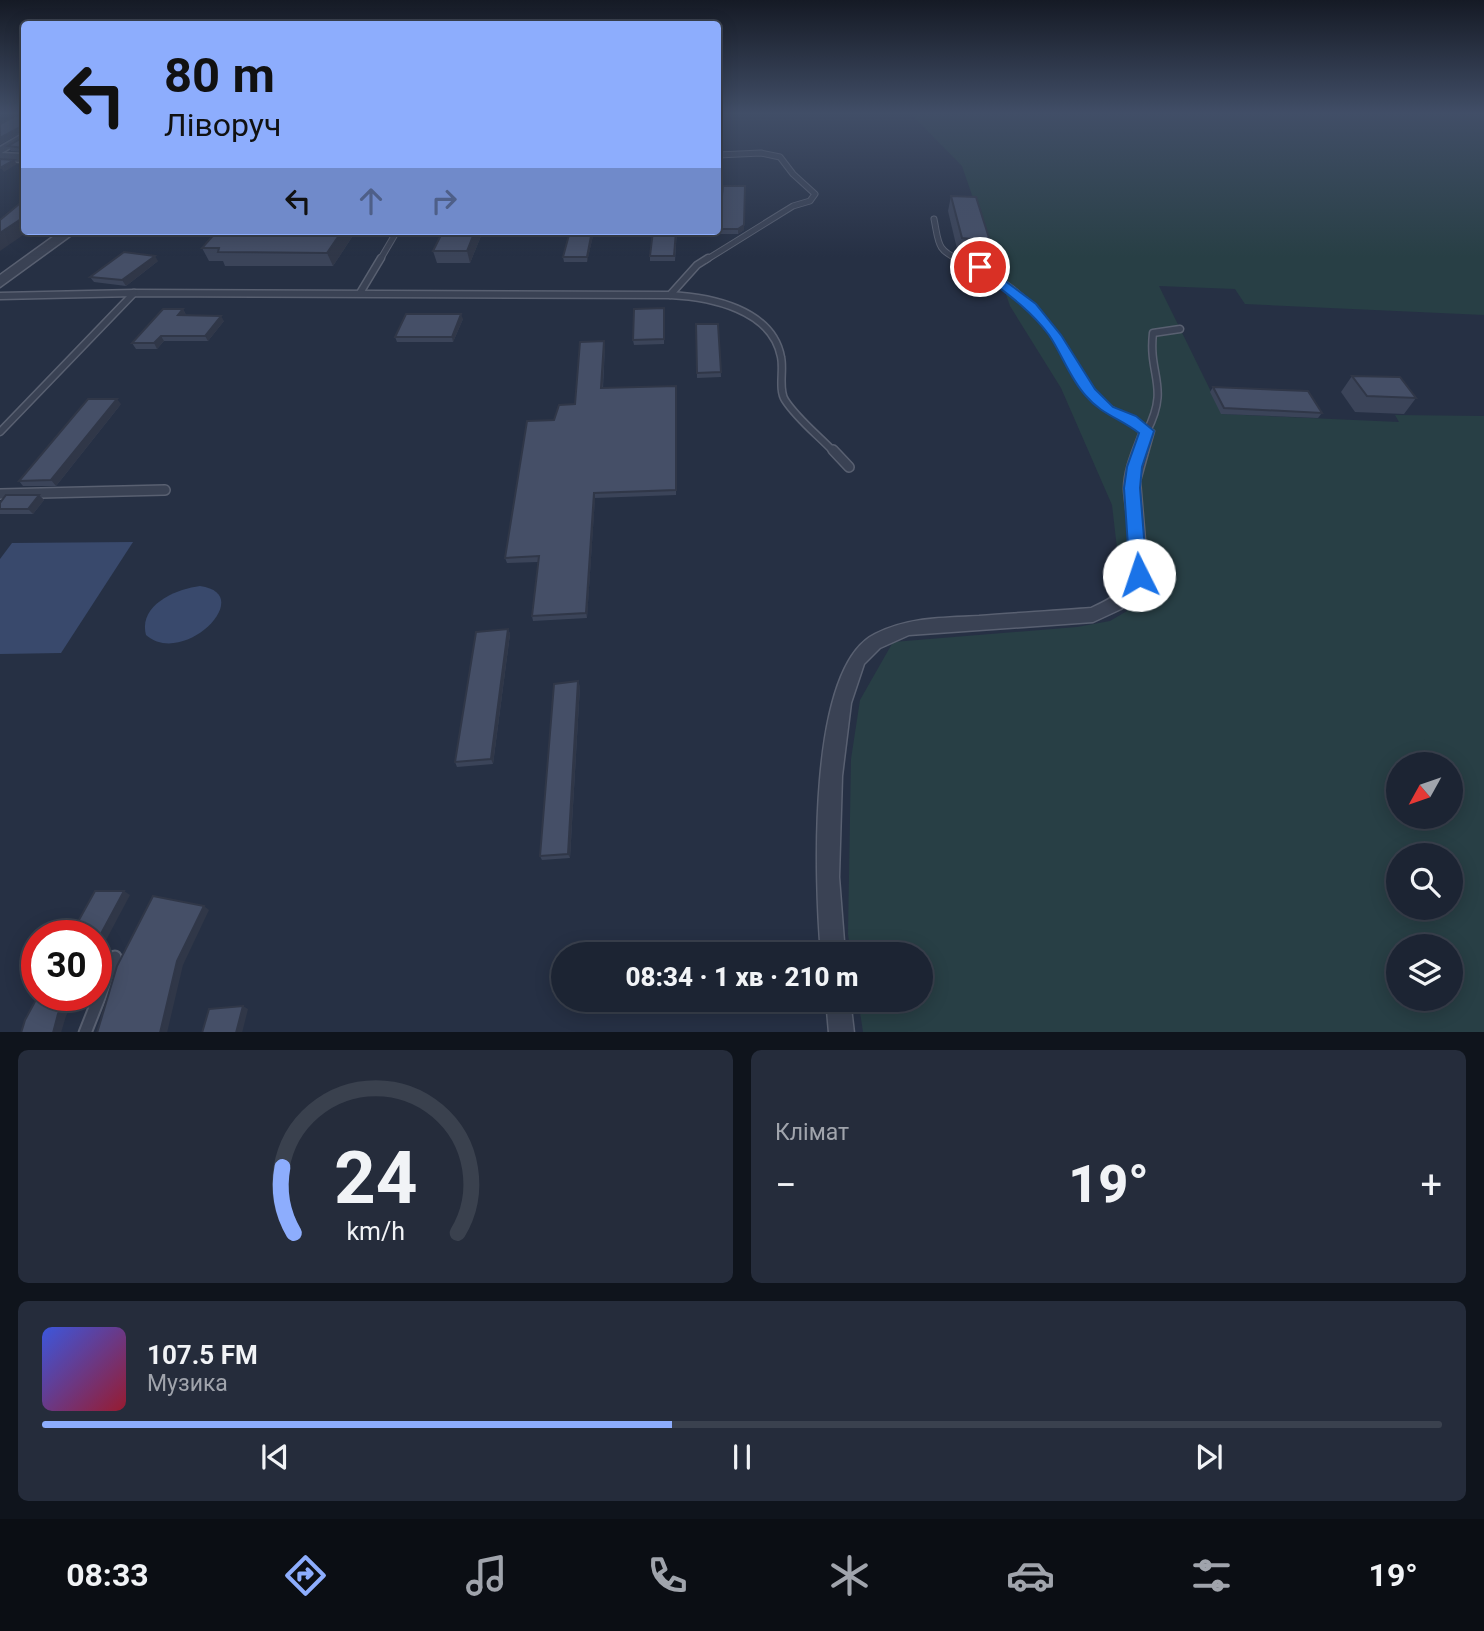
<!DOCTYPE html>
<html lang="uk">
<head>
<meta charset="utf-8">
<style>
	body { margin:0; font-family:Roboto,sans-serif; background:#252c3b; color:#f1f3f6; height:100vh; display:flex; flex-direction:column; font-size:26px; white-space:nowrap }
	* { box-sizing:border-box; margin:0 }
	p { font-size:23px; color:#a0a4ac }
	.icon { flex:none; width:38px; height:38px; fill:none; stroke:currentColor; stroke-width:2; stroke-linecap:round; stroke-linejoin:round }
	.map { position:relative; height:1032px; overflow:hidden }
	.panel { display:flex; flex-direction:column; gap:18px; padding:18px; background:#0f141c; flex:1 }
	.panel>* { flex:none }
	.banner { position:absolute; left:21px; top:21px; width:700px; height:214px; border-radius:7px; box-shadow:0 4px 18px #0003,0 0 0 2px #3a414e; background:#8dadfd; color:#111; overflow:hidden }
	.needle { width:46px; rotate:230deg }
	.buttons { position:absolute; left:1386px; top:752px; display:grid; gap:14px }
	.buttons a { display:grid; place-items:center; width:77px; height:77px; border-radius:50%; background:#1c2433; box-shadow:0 4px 18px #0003,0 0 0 2px #3a414e; font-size:35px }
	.speed { position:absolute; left:21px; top:920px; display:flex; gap:14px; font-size:35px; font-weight:700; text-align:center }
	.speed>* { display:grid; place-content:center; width:91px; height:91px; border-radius:50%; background:#1c2433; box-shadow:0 4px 18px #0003,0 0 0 2px #3a414e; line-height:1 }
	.speed .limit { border:10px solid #d22; background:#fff; color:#111 }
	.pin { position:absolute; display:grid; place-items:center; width:60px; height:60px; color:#fff; margin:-30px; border:4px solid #fff; border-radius:50%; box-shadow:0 2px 7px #0007 }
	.me { position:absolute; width:77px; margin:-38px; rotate:356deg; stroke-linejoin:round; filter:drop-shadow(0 0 5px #0008) }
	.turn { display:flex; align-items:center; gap:24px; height:147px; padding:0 28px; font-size:32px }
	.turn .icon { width:91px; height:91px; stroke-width:2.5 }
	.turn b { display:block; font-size:49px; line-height:60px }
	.lanes { display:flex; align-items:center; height:66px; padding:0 28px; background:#0003; justify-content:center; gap:35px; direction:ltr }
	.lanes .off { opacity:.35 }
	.big { font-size:52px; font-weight:800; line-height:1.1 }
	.panel .card { flex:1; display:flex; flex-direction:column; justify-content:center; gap:10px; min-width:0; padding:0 24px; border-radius:10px; background:#252c3b }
	.panel .dial { align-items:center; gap:0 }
	.dial svg { height:182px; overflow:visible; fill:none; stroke:#3a414e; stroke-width:7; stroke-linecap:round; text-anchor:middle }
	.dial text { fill:#f1f3f6; stroke:none }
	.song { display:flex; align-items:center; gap:21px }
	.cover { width:84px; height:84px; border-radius:10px; background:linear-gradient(135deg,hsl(230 70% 55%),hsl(350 70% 35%)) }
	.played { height:7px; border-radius:4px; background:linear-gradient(90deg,#8dadfd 45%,#3a414e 45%) }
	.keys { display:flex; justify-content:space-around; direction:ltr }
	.heat { display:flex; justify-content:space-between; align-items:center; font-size:38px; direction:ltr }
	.panel .tiles { flex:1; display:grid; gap:18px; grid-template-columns:1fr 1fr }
	.card:last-child { grid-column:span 2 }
	.trip { position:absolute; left:551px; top:942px; width:382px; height:70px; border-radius:35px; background:#1c2433; box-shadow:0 4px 18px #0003,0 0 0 2px #3a414e; font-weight:800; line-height:70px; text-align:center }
	.tab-bar { display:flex; height:112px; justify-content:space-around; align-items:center; background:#0b0e14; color:#a0a4ac }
	.tab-bar .icon { width:49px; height:49px }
	.tab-bar .on { color:#8dadfd }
	.tab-bar b { font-size:32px; color:#f1f3f6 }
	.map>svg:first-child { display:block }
	.green { fill:#283f45; fill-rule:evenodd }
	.water { fill:#39496c }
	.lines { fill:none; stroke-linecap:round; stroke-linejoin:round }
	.service-far3-casing { stroke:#596071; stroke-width:7 }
	.service-far2-casing { stroke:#596071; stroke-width:9 }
	.service-far1-casing { stroke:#596071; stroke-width:12 }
	.service-casing { stroke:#596071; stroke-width:15 }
	.minor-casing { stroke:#596071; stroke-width:3 }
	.tertiary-casing { stroke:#596071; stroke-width:3 }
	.service-far3 { stroke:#3a4254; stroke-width:5 }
	.service-far2 { stroke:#3a4254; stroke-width:6 }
	.service-far1 { stroke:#3a4254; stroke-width:9 }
	.service { stroke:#3a4254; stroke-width:11 }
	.minor { fill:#3a4254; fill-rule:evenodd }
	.tertiary { fill:#3a4254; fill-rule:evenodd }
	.wall { fill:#3b4459 }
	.shaded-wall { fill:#303748 }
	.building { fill:#454f67; stroke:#303748; stroke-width:2 }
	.route { fill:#1a73e8; stroke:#114b97; stroke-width:2 }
</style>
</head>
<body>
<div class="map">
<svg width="1484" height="1033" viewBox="0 0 1484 1033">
	<rect width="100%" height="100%" fill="#263044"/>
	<path class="green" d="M910,113H1484V315L1245,304L1235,289L1159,286L1222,414L1399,422L1395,415L1484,416V1032H863L858,999H920V954H851L848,934L851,759L860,700L893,642L1077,627L1110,621L1127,611L1113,593L1120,574L1112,505L1061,388L1010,306L962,166ZM1398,765H1451V817H1398ZM1398,856H1451V908H1398ZM1398,947H1451V999H1398Z"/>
	<g class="water">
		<polygon points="133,542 61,653 0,654 0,559 12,543"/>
		<path d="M200,586C258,594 183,668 146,635C138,605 176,589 200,586Z"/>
	</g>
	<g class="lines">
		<g class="service-far3-casing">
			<g id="service-far3">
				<path d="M934,219C939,243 936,250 960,260"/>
				<polyline points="380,260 397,231"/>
				<polyline points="706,260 793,206 810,201 815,194 793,174 780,157 761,153 718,155"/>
			</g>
		</g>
		<g class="service-far2-casing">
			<g id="service-far2">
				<path d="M956,258C994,272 1033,302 1056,337C1068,354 1076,376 1089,392C1105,411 1128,417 1147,431C1170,386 1148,376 1153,333L1180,329"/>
				<polyline points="360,293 381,258"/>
				<polyline points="670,295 697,265 708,258"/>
				<path d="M0,296L134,293L670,295C710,297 772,309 781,357C784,370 778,389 785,400C797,419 819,436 834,452"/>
				<polyline points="0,432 134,293"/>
			</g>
		</g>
		<g class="service-far1-casing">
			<g id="service-far1">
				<polyline points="833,450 849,467"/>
				<polyline points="0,494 165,490"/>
			</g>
		</g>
		<g class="service-casing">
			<polyline id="service" points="85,1033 115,957"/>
		</g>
		<g class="minor-casing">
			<g id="minor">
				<polygon points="24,133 24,140 0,154 0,147"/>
				<path d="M1147,426L1154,431L1140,481L1147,564L1145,579L1135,597L1121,609L1093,622L909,635L880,648L864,664L851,703L842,776L839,877L845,954H821C815,885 806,668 875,634C908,617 943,618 979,616C1016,613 1054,611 1091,608C1102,603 1115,597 1123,587C1140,567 1125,515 1124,489C1124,469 1133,450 1140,431Z"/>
				<polygon points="826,999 850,999 854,1033 829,1033"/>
			</g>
		</g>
		<g class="tertiary-casing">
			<g id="tertiary">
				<polygon points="0,153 24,154 24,162 0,161"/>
				<polygon points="61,231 77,231 0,287 0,275"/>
			</g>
		</g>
		<use href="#service-far3" class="service-far3"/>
		<use href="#service-far2" class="service-far2"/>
		<use href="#service-far1" class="service-far1"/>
		<use href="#service" class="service"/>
		<use href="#minor" class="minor"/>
		<use href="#tertiary" class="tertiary"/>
	</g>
	<g class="wall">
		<polygon points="24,113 24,155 23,152 11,151 8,146 22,138 22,132 0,144 0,124"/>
		<polygon points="718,196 744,230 738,234 720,234 720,221 718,221"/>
		<polygon points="951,196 990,241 986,256 958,253 948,211"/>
		<polygon points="217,231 356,231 333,266 225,266 223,261 209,261 202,248"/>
		<polygon points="443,231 483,231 470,263 437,263 433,251"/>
		<polygon points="594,231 587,262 564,262 563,257"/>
		<polygon points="653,231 677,231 675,261 650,261 650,256"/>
		<polygon points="158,261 126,286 94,282 90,277"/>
		<polygon points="664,308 664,344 634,345 633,340"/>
		<polygon points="183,309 186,315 186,316 224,321 208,341 164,341 157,349 136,349 132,343"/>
		<polygon points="463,319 453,342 397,342 395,337"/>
		<polygon points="696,324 718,324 721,377 697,378"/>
		<polygon points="604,341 605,346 603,388 676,386 676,495 595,498 587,618 533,621 532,616 538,562 507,563 505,558 554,420 575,404"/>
		<polygon points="1352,376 1416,398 1404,414 1355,412 1341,392"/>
		<polygon points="1213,387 1322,413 1318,418 1221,414 1210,392"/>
		<polygon points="121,404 56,486 23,486 19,481"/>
		<polygon points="39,495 44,500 33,514 0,514 0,503"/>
		<polygon points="508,629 510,634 493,764 457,767 455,762"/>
		<polygon points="580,686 570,858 542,860 540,856"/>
	</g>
	<g class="shaded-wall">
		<polygon points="22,126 24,130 0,144 0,138"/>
		<polygon points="14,160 17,164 4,172 1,168"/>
		<polygon points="745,186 744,230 738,234 738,229"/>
		<polygon points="24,217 24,231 29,231 0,251 0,233"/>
		<polygon points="342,231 356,231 333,266 327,253"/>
		<polygon points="475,231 483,231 470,263 467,251"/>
		<polygon points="592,231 594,231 587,262 587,257"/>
		<polygon points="155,256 158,261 126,286 122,280"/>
		<polygon points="183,309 186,315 181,321 178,315"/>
		<polygon points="461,314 463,319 453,342 452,337"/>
		<polygon points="221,316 224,321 208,341 205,336"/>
		<polygon points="161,336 164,341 157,349 154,343"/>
		<polygon points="604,341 605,346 602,393 601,388"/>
		<polygon points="117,399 121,404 56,486 51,480"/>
		<polygon points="594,493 595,498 587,618 586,613"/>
		<polygon points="39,495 44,500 33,514 28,509"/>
		<polygon points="508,629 510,634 493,764 491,759"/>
		<polygon points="578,681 580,686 570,858 568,854"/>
		<polygon points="124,891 130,895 96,959 96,943"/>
		<polygon points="204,906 209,910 183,965 167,1033 160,1033 177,961"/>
		<polygon points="68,996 77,996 66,1016 61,1033 53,1033 58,1014"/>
		<polygon points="243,1006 248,1009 242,1033 236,1033"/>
	</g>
	<g class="building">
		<polygon points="21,113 24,113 24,153 23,148 8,146 22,138 22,126 0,138 0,124"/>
		<polygon points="0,159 14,160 0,168"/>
		<polygon points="723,186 745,186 744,225 738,229 720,229 721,216 718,216 718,196 722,196"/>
		<polygon points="951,196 976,197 990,241 962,238"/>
		<polygon points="24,200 24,217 0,233 0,220"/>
		<polygon points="217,231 342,231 327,253 218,252 219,248 202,248"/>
		<polygon points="443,231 475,231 467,251 433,251"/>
		<polygon points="570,231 592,231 587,257 563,257"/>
		<polygon points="653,231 676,231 674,256 650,256"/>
		<polygon points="124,252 155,256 122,280 90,277"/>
		<polygon points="664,308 664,339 633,340 634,309"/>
		<polygon points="163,309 183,309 178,315 221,316 205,336 161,336 154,343 132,343"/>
		<polygon points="406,314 461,314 452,337 395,337"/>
		<polygon points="696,324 718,324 721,372 697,373"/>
		<polygon points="604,341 601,388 676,386 676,490 594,493 586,613 532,616 539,556 505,558 527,421 554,420 559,405 575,404 580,342"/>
		<polygon points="1352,376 1400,377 1416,398 1367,396"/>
		<polygon points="1213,387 1308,391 1322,413 1224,408"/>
		<polygon points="88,399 117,399 51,480 19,481"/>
		<polygon points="6,495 39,495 28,509 0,509 0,503"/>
		<polygon points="508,629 491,759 455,762 476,632"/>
		<polygon points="578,681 568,854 540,856 554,684"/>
		<polygon points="95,891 124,891 96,943 96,936 70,936"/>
		<polygon points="153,896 204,906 177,961 160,1033 97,1033 117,966"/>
		<polygon points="38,996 68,996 58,1014 53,1033 21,1033 25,1020"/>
		<polygon points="243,1006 236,1033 202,1033 209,1009"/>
	</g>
	<linearGradient id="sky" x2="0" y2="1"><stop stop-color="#151a25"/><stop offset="0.44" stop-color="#414e67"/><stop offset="1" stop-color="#414e67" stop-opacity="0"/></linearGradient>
	<rect width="1484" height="257" fill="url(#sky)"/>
	<path class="route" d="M976,265H984L1036,304L1061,335L1095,389L1113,407L1136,416L1154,431L1142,467L1140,488L1147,575L1145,580H1133L1130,575L1124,488L1127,467L1139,433C1121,419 1101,414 1086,396C1070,379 1062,354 1049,335C1029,308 1002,290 976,270Z"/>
</svg>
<div class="buttons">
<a><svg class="needle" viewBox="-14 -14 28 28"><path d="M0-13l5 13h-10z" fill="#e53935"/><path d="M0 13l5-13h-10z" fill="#a0a4ac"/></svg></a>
<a><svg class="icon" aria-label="search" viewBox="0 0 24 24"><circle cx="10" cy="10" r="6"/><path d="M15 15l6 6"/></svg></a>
<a><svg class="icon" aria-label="layers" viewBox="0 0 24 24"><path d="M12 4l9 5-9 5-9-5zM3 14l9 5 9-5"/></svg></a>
</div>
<div class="speed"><div class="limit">30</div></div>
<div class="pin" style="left:980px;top:267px;background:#d93025"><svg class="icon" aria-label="arrive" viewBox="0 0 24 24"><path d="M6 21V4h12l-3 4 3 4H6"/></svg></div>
<svg class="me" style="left:1139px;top:575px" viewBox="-20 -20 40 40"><circle r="19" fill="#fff"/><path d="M0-13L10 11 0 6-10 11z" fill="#1a73e8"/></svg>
<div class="trip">08:34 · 1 хв · 210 m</div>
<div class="banner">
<div class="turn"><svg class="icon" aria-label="left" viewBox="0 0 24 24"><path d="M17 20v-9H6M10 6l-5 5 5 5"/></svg><div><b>80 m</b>Ліворуч</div></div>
<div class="lanes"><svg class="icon" aria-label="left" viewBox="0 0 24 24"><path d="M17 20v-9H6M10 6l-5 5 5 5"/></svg><svg class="icon off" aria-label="ahead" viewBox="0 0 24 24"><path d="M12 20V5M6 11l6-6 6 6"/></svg><svg class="icon off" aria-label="right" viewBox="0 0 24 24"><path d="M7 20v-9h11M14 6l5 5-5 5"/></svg></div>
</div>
</div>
<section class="panel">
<div class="tiles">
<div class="card dial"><svg viewBox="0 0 100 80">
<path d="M14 69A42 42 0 1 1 86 69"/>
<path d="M14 69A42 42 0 0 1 9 40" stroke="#8dadfd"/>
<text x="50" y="56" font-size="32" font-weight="700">24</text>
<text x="50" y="72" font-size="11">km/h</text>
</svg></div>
<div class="card"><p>Клімат</p>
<div class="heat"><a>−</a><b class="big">19°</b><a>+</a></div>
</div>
<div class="card">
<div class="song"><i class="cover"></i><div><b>107.5 FM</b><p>Музика</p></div></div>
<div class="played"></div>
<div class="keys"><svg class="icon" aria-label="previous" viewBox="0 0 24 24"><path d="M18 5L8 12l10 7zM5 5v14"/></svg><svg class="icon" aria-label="pause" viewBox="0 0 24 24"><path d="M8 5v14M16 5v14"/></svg><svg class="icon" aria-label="next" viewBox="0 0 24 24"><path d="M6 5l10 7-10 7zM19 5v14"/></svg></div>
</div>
</div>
</section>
<nav class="tab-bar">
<b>08:33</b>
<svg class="icon on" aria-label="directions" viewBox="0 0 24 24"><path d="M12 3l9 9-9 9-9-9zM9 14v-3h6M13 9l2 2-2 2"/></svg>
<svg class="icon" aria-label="music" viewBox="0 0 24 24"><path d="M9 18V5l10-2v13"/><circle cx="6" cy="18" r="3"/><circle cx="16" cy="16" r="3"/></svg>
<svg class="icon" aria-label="phone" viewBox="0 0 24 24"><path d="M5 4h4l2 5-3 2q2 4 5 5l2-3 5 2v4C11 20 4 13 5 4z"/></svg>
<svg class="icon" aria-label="climate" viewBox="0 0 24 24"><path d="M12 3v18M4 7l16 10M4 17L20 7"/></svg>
<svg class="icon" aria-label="car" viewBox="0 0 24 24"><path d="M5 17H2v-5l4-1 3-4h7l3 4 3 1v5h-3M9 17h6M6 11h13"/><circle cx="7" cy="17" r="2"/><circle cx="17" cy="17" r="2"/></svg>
<svg class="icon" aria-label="filters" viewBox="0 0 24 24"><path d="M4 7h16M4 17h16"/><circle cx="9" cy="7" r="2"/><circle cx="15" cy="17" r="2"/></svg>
<b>19°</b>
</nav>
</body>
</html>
